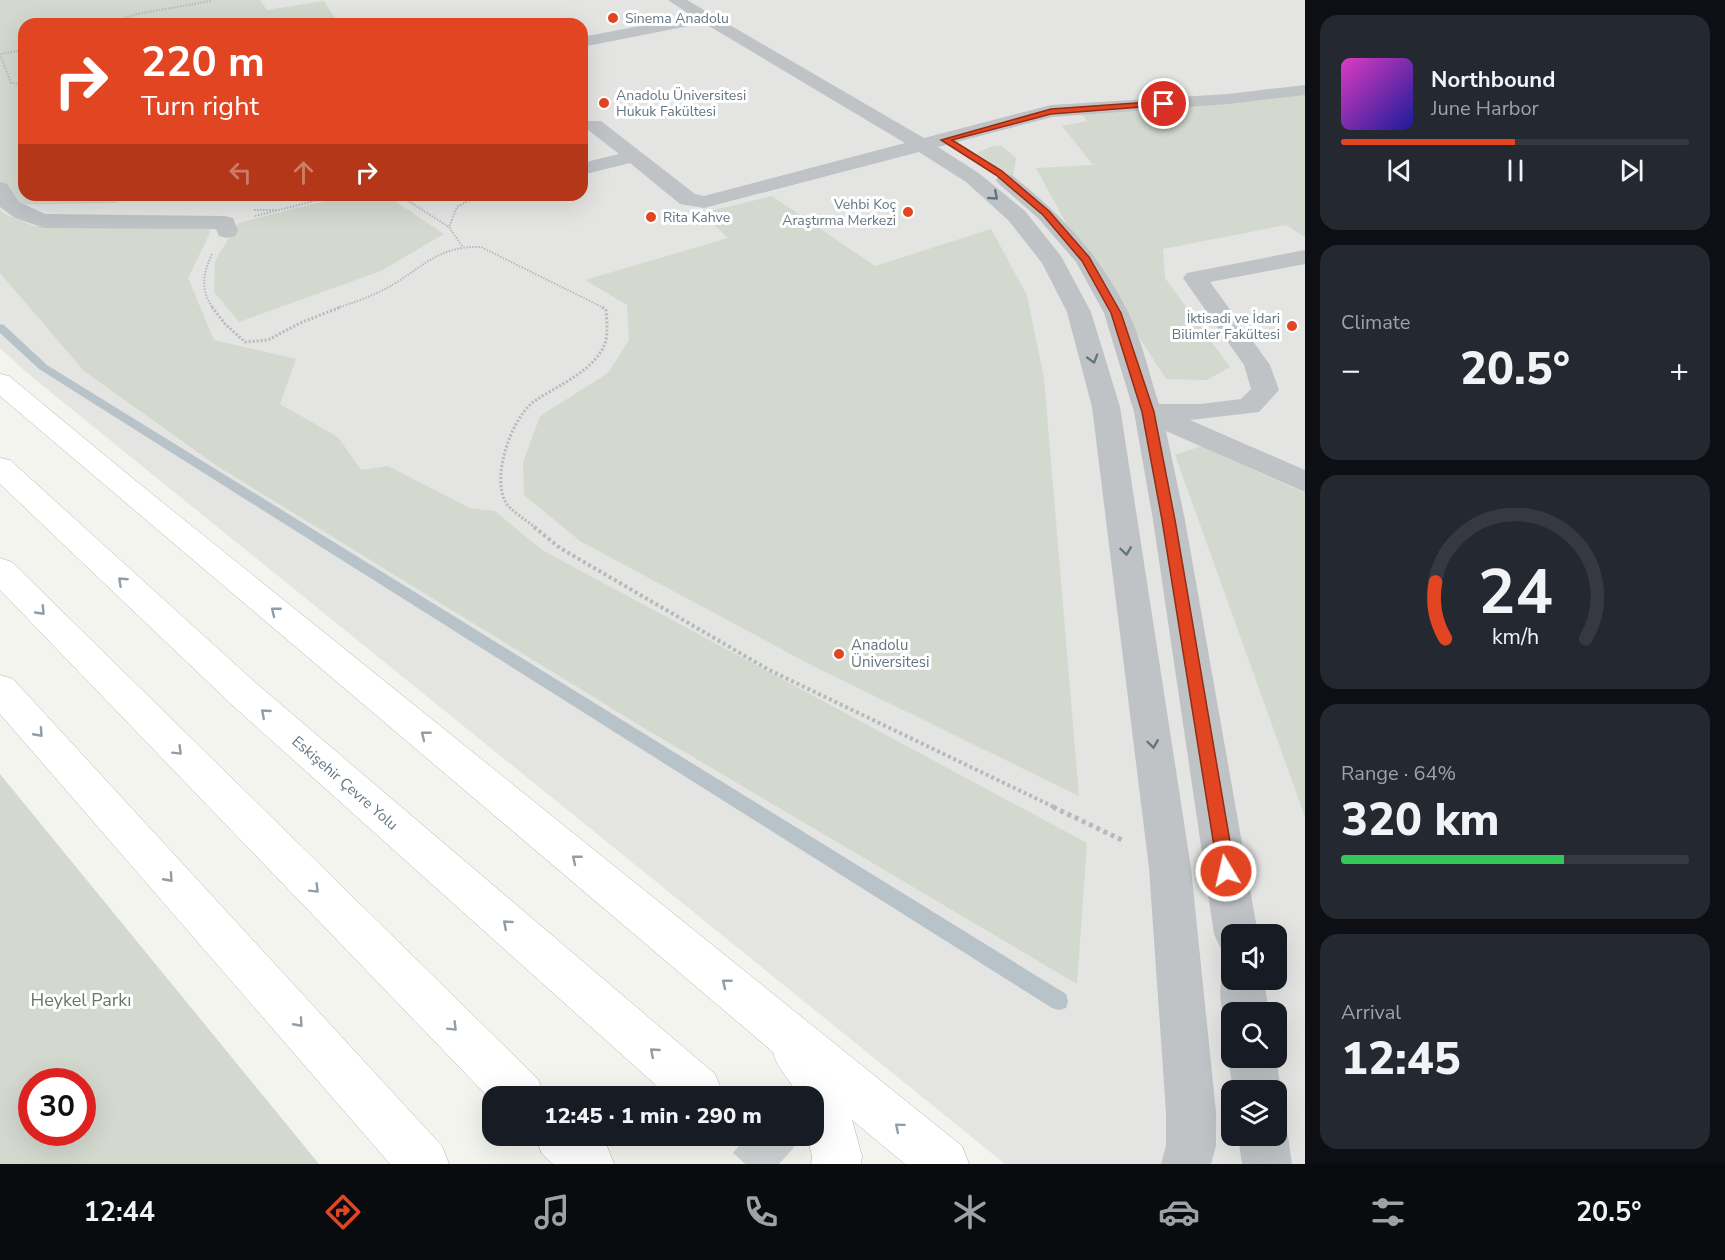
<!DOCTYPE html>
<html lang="en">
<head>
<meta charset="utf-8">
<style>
	body { margin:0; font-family:"Nunito Sans",sans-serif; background:#242831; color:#f1f3f6; height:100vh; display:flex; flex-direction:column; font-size:22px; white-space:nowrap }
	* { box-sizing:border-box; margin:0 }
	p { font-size:20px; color:#9ea1a6 }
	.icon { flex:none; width:33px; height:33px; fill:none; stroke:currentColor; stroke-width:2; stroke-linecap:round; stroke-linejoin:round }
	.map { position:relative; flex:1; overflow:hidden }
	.sheet { display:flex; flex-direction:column; gap:15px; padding:15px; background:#0d0f14; width:420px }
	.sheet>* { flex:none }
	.top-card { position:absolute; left:18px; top:18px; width:570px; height:183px; border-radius:18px; box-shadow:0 6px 24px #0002; background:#e24521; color:#fff; overflow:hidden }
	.tools { position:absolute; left:1221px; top:924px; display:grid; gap:12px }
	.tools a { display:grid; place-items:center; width:66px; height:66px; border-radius:12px; background:#171b24; box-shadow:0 6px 24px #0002; font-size:30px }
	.speed { position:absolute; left:18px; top:1068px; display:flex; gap:12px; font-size:30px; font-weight:700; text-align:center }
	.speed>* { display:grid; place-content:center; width:78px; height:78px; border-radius:50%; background:#171b24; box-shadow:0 6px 24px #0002; line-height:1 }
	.speed .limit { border:9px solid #d22; background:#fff; color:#111 }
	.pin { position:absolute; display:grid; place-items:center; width:51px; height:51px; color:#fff; margin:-26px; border:3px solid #fff; border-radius:50%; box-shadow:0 2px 6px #0007 }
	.me { position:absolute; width:66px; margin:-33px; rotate:351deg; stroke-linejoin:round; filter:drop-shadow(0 0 4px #0008) }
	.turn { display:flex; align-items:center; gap:21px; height:126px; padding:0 24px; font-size:27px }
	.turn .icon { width:78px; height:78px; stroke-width:2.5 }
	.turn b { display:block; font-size:42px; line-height:51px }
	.lanes { display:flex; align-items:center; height:57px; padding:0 24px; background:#0003; justify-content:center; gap:30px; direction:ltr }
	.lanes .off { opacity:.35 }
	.big { font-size:45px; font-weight:800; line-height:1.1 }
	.sheet .card { flex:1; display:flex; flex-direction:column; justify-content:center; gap:9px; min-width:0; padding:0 21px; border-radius:18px; background:#242831 }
	.sheet .dial { align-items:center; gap:0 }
	.dial svg { height:156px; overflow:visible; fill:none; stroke:#363941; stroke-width:7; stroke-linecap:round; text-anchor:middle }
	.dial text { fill:#f1f3f6; stroke:none }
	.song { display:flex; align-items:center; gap:18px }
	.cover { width:72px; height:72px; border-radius:9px; background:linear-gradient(135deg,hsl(310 70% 55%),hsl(240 70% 35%)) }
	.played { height:6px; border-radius:3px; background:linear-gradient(90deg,#e24521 50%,#363941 50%) }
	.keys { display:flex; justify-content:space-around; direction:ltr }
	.heat { display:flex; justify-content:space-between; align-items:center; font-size:33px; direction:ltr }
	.charge { height:9px; border-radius:4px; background:linear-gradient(90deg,#34c759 64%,#363941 0) }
	.trip { position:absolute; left:482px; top:1086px; width:342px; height:60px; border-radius:18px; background:#171b24; box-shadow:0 6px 24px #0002; font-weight:800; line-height:60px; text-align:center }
	.menu { display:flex; height:96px; justify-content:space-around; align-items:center; background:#090b0e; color:#9ea1a6 }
	.menu .icon { width:42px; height:42px }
	.menu .current { color:#e24521 }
	.menu b { font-size:27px; color:#f1f3f6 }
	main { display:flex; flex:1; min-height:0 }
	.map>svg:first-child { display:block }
	.built { fill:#e4e5e3; fill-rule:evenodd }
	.green { fill:#d3d9cf; fill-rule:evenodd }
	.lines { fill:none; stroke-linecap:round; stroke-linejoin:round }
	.stream { fill:#b7c3c8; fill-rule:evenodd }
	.highway-tunnel { stroke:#d0d4d4; stroke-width:45; stroke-dasharray:45 22; stroke-linecap:butt }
	.highway-casing { stroke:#b0b4b7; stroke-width:1 }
	.path-far3 { stroke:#b7babc; stroke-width:2; stroke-dasharray:1.5 1.5; stroke-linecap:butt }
	.path-far2 { stroke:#b7babc; stroke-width:3; stroke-dasharray:2 2; stroke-linecap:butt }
	.path-far1 { stroke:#b7babc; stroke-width:4; stroke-dasharray:3 3; stroke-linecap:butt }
	.path { stroke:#b7babc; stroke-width:5; stroke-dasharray:4 4; stroke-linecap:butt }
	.minor { fill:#bfc3c6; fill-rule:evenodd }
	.highway { fill:#fff; fill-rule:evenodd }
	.oneway { stroke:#637581 }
	.oneway2 { stroke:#929ea7 }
	.route { fill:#e24521; stroke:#932d15; stroke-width:1.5 }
	.poi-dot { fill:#e24521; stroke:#fff; stroke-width:2 }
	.labels { text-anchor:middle; stroke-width:6; stroke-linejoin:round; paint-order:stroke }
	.far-poi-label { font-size:14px; fill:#637581; stroke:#fff; text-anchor:start }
	.poi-label { font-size:15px; fill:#637581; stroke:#fff; text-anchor:start }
	.street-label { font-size:15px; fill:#637581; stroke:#fff }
	.near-park-label { font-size:18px; fill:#677861; stroke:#fff }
</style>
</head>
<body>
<main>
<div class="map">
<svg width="1305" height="1164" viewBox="0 0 1305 1164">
	<rect width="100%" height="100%" fill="#f4f4ef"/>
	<path class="built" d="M0,0H1305V1164H1005L27,373L0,348ZM24,24H582V195H24ZM1232,934H1276V980H1232ZM1232,1012H1276V1058H1232ZM1232,1090H1276V1136H1232Z"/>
	<g class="green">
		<polygon points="0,0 260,0 267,10 324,1 339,24 24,24 24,195 116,195 117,203 0,205"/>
		<polygon points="1305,90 1305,237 1286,225 1163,249 1165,278 1230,367 1207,380 1166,379 1066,223 1036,168 1093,165 1062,126 1087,121 1079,109"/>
		<polygon points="993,146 1002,146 1016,158 1013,176 1009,176 976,153"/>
		<polygon points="348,195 386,195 444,234 381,271 239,322 214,292 215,261 238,223"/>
		<polygon points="772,196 875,266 991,229 1027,295 1044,378 1079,796 813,666 580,541 524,495 523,462 540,416 608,373 629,340 627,305 585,280 728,238 702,213"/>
		<polygon points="0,210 9,216 33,226 209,228 210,233 188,278 214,340 296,359 280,404 338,437 361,470 388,466 470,508 495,511 542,550 1087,843 1077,984 644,728 217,466 84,371 0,273"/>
		<polygon points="1201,446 1305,493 1305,817 1175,455"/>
		<path d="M0,774L319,1164H0ZM32,1082H82V1132H32Z"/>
	</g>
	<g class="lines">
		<polygon class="stream" points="0,324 4,325 47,365 1066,994 1068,1001 1066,1008 1059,1010 1052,1008 39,369 0,333"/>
		<polyline class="highway-tunnel" points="748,1136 779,1164"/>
		<g class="highway-casing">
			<g id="highway">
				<path d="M0,374L9,376L136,481L962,1146L969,1164H905L852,1120L862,1156L861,1164H811L812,1156L807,1136H813V1096H797C793,1081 777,1070 773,1052L0,396Z"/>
				<polygon points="0,458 10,460 257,684 715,1074 722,1091 720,1096 668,1096 231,704 0,484"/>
				<polygon points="0,558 12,562 538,1079 545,1096 492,1096 492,1101 0,590"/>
				<polygon points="0,675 13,679 442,1146 449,1164 390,1164 0,714"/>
				<polygon points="535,1136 596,1136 607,1146 614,1164 553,1164 542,1154"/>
			</g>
		</g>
		<g class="path-far3">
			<polyline points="107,24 137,14 211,1"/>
			<polyline points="24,50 0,54 11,83 24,84"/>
			<polyline points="399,195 449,227"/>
			<polyline points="254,210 277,210"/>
			<polyline points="255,216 338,195"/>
			<polyline points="462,246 449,227 457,207 478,195"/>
			<path d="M212,254C203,273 200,290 213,308"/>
			<path d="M337,308C352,303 367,298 381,291C419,273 434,245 481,247L604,308"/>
		</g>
		<g class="path-far2">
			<polyline points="212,307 225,324 245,342 268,340 300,323 341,307"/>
			<path d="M536,528C529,522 508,509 505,501C492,475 511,421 532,403C555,386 586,376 602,350C609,338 607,324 606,310L602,307"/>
		</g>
		<polyline class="path-far1" points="534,527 560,548 769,670 1056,808"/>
		<polyline class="path" points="1053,807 1124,841"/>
		<g class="minor">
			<polygon points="668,0 687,0 709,13 723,13 725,16 721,20 924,138 1051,105 1228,94 1305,85 1305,95 1228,104 1052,117 938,147 980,174 1025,211 1061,256 1091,312 1120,407 1191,868 1216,1112 1216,1146 1211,1164 1161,1164 1166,1146 1166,1112 1149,868 1092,407 1067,312 1042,263 1009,221 966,182 919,152 704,208 680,204 630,163 582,175 582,163 619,154 587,129 585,125 587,121 601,121 695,194 704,196 905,143 704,23 582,47 582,37 692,16"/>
			<path d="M1006,174L1013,176C1063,216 1099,254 1128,312C1142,340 1149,374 1159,404H1201L1241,399L1251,389L1244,365L1183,278L1187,273L1305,250V264L1210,282L1270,365L1279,390L1259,412L1190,420L1305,470V492L1166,431L1185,520L1258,934H1232V953L1221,949L1214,934L1153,520L1134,412L1104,313L1076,262L1038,218L999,184L996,180L999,176Z"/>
			<polygon points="0,182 7,184 19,202 45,214 225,216 233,218 238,231 235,236 227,238 219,236 216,229 44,228 15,218 0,207"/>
			<path d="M1232,962V980H1264L1269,1012H1232V1029C1217,1012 1218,983 1226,964Z"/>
			<polygon points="1232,1050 1232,1058 1276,1058 1281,1090 1276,1102 1276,1090 1233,1090 1228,1058"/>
			<polygon points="1276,1117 1281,1118 1288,1136 1292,1164 1242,1164 1238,1136 1276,1136"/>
		</g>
		<use href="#highway" class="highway"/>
	</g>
	<defs><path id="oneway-chevron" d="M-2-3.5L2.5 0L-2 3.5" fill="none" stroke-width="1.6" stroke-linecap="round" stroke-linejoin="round" transform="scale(1.5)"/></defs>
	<g class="oneway">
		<use href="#oneway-chevron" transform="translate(994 196) rotate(41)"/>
		<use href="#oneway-chevron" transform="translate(1093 359) rotate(74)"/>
		<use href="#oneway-chevron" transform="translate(1126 551) rotate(82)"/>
		<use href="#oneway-chevron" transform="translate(1153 744) rotate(82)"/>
	</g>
	<g class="oneway2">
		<use href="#oneway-chevron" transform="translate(122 581) rotate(-137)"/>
		<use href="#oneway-chevron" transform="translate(41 611) rotate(46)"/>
		<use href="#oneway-chevron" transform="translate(275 611) rotate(-141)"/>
		<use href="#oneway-chevron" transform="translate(265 713) rotate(-139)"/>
		<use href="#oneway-chevron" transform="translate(39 733) rotate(48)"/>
		<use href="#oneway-chevron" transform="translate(425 735) rotate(-141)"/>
		<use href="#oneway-chevron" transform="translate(178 751) rotate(45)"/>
		<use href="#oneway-chevron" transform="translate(576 859) rotate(-141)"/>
		<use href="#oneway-chevron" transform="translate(169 878) rotate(48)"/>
		<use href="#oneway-chevron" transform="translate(315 889) rotate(45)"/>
		<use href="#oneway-chevron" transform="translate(507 924) rotate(-139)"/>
		<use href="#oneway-chevron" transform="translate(726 983) rotate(-141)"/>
		<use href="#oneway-chevron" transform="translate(299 1023) rotate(48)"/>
		<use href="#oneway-chevron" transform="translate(453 1027) rotate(45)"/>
		<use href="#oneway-chevron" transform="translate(654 1052) rotate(-139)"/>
		<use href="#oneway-chevron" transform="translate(899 1127) rotate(-140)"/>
	</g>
	<polygon class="route" points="1164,101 1168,104 1167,105 1051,114 952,140 1002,171 1049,211 1089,257 1121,313 1154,412 1175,520 1235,871 1232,877 1226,879 1220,877 1218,871 1162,520 1142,412 1111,313 1082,261 1043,215 996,175 941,140 1051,109"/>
	<g class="poi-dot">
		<circle cx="613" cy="18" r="6"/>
		<circle cx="604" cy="103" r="6"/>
		<circle cx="908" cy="212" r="6"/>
		<circle cx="651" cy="217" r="6"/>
		<circle cx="1292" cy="326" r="6"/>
		<circle cx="839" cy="654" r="6"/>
	</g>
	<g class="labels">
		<g class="far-poi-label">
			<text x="625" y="23">Sinema Anadolu</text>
			<text x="616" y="100">Anadolu Üniversitesi<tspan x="616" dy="16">Hukuk Fakültesi</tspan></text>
			<text x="896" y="209" text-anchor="end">Vehbi Koç<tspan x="896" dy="16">Araştırma Merkezi</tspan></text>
			<text x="663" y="222">Rita Kahve</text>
			<text x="1280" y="323" text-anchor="end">İktisadi ve İdari<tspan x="1280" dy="16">Bilimler Fakültesi</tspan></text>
		</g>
		<g class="poi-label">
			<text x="851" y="650">Anadolu<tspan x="851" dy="17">Üniversitesi</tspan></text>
		</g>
		<g class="street-label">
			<text transform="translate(345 783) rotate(41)" y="5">Eskişehir Çevre Yolu</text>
		</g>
		<g class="near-park-label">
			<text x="81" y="1006">Heykel Parkı</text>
		</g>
	</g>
</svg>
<div class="tools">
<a><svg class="icon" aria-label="sound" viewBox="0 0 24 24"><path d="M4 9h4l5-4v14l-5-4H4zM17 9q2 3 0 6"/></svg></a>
<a><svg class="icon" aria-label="search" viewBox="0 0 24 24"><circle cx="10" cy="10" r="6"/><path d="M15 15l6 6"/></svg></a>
<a><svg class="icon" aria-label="layers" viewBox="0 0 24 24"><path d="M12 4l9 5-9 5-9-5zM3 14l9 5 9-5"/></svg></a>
</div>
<div class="speed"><div class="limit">30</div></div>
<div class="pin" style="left:1164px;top:104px;background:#d93025"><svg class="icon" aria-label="arrive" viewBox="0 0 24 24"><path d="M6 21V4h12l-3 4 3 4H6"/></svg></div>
<svg class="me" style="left:1226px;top:871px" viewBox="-20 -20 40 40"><circle r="17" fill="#e24521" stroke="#fff" stroke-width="3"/><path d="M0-11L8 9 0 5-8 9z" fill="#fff"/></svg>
<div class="trip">12:45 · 1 min · 290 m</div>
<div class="top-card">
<div class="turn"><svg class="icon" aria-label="right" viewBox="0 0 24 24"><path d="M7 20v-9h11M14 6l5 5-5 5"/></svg><div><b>220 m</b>Turn right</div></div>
<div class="lanes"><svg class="icon off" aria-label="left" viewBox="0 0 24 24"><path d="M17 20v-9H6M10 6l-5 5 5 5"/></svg><svg class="icon off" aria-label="ahead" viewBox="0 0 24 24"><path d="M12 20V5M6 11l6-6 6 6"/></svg><svg class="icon" aria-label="right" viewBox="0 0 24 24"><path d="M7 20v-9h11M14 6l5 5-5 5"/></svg></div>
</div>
</div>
<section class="sheet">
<div class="card">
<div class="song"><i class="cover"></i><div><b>Northbound</b><p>June Harbor</p></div></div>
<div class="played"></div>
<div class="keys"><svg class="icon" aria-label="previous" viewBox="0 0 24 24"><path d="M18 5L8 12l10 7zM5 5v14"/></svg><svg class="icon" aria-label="pause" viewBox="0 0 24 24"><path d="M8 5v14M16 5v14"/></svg><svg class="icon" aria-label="next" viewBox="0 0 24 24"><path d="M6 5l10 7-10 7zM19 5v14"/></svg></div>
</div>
<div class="card"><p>Climate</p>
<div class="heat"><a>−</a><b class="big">20.5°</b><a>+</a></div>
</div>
<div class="card dial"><svg viewBox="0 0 100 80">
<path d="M14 69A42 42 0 1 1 86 69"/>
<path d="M14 69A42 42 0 0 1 9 40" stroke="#e24521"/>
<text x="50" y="56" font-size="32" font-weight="700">24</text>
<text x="50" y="72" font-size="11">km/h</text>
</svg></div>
<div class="card"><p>Range · 64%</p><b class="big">320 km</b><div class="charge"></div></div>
<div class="card"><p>Arrival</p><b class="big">12:45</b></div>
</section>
</main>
<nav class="menu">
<b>12:44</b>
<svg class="icon current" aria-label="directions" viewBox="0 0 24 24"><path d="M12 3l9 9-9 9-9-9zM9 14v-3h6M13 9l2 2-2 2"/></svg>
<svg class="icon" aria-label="music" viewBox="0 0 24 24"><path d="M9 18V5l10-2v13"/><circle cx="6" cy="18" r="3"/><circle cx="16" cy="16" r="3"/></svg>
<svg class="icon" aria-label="phone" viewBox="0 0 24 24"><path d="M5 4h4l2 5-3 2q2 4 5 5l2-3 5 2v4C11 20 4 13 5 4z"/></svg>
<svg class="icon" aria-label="climate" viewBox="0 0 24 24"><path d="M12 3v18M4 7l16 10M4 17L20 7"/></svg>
<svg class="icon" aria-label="car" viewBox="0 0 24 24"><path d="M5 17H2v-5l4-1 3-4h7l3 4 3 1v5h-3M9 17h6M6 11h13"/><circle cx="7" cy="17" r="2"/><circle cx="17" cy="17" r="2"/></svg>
<svg class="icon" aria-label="filters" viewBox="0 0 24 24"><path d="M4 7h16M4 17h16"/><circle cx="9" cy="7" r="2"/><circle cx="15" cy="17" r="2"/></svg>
<b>20.5°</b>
</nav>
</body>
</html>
